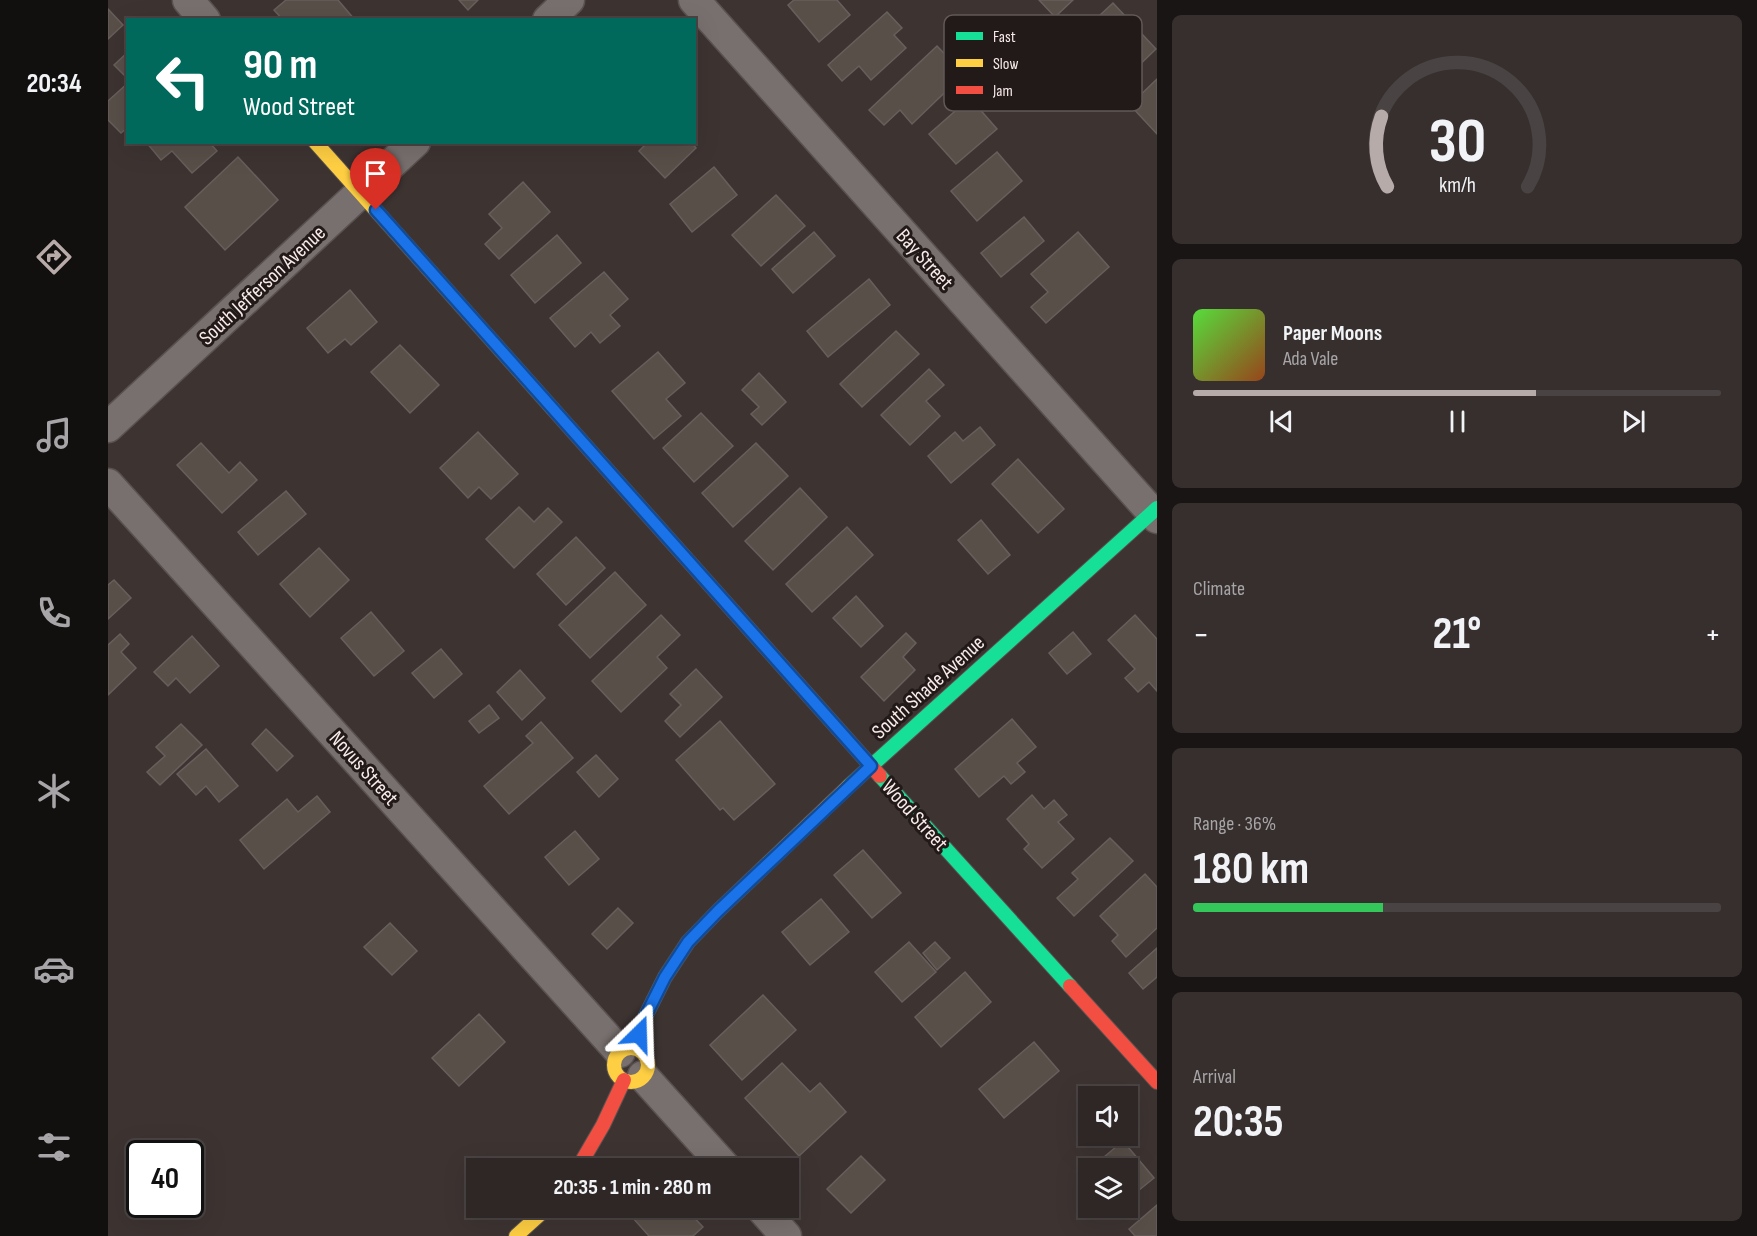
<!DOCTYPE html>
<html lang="en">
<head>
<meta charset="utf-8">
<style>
	body { margin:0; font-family:"Sofia Sans Condensed",sans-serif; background:#362f2e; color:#f1f3f6; height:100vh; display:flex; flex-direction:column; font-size:22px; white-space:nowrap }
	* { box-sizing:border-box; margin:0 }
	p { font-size:20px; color:#a7a5a7 }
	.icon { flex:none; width:33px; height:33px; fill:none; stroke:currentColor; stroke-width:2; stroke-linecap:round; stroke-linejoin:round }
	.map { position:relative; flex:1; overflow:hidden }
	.details { display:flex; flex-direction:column; gap:15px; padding:15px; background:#191515; width:600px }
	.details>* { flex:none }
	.top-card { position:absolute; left:18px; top:18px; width:570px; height:126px; border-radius:0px; box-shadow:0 6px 24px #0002,0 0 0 2px #494443; background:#00695c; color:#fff; overflow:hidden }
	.controls { position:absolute; left:970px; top:1086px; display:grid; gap:12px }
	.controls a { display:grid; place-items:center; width:60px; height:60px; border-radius:0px; background:#2e2726; box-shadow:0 6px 24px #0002,0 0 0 2px #494443; font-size:30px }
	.speed { position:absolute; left:18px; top:1140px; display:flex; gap:12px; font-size:30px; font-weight:700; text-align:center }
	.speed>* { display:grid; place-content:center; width:78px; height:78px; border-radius:50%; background:#2e2726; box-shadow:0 6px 24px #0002,0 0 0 2px #494443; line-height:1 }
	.speed .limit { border:3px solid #111; border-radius:9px; background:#fff; color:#111 }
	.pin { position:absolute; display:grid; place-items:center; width:51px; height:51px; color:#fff; margin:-62px -26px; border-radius:50% 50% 50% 0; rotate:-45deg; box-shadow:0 0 6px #0007 }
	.pin .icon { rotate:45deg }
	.me { position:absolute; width:66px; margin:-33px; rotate:22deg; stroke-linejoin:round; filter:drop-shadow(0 0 4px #0008) }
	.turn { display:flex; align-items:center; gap:21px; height:126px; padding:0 18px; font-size:27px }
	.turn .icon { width:78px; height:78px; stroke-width:2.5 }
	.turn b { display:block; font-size:42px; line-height:51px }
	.big { font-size:45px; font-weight:700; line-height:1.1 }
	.details .card { flex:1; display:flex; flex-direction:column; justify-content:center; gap:9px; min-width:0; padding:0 21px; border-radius:9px; background:#362f2e }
	.details .dial { align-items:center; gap:0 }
	.dial svg { height:156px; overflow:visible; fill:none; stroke:#494443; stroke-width:7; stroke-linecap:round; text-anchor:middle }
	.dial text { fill:#f1f3f6; stroke:none }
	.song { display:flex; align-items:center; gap:18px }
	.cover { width:72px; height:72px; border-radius:9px; background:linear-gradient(135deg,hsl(110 70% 55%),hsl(20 70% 35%)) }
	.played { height:6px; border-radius:3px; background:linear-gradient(90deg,#b7aba9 65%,#494443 65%) }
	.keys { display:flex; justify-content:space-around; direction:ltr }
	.heat { display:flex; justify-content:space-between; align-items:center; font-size:33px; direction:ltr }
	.charge { height:9px; border-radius:4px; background:linear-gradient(90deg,#34c759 36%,#494443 0) }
	.trip { position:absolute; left:358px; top:1158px; width:333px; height:60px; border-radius:0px; background:#2e2726; box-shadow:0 6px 24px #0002,0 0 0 2px #494443; font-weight:700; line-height:60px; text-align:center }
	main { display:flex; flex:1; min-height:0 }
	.dock { display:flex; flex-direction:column; width:108px; justify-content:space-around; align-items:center; background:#12100f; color:#a7a5a7 }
	.dock .icon { width:42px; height:42px }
	.dock .selected { color:#b7aba9 }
	.dock b { font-size:27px; color:#f1f3f6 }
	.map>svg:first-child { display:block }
	.building { fill:#594f49; stroke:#675f5c; stroke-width:1.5 }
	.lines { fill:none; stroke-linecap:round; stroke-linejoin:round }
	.street-casing { stroke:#5a5250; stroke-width:33 }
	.fast-casing { stroke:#5a5250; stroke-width:16 }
	.slow-casing { stroke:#5a5250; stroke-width:16 }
	.jam-casing { stroke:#5a5250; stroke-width:16 }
	.street { stroke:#78706e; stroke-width:30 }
	.fast { stroke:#16e098; stroke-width:14 }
	.slow { stroke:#ffcf43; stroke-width:14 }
	.jam { stroke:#f24e42; stroke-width:14 }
	.route-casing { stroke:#114b97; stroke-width:15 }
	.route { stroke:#1a73e8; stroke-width:10 }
	.labels { text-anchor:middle; stroke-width:6; stroke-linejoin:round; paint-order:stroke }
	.street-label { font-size:21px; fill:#f8ebe9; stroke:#221a19 }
	.key { fill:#221a19; stroke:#625957; stroke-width:1.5 }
	.key-label { font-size:16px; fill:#f8ebe9 }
</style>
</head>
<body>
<main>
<nav class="dock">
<b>20:34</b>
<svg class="icon selected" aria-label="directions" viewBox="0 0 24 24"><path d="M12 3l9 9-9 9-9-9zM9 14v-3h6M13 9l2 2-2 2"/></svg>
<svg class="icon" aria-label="music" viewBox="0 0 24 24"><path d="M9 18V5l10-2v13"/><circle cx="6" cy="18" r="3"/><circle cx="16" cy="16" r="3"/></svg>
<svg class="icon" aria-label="phone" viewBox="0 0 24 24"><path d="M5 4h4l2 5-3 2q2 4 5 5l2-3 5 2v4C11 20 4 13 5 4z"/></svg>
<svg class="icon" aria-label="climate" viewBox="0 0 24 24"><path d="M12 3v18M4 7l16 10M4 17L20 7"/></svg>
<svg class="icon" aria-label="car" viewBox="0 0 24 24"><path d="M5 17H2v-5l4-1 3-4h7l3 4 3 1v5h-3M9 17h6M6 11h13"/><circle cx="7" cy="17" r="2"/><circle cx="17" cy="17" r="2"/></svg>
<svg class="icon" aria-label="filters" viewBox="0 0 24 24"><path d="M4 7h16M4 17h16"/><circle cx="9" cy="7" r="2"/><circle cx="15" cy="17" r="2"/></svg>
</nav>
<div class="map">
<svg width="1049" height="1236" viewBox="0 0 1049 1236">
	<rect width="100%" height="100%" fill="#3d3432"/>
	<g class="building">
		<polygon points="178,0 230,0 247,20 175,20 166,10"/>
		<polygon points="351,0 370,0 360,10"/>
		<polygon points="686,0 729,0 742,15 711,42 680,5"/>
		<polygon points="931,0 965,0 947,17"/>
		<polygon points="1005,3 1048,49 1020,76 1006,61 979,86 957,63 985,38 977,29"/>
		<polygon points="0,9 15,25 0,39"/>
		<polygon points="779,12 794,28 786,35 798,48 763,80 751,66 734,81 720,65"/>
		<polygon points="829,46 856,74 804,124 792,110 776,125 761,110"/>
		<polygon points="20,52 20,79 6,65"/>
		<polygon points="1049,79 1049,134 1022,105"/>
		<polygon points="20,83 20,127 13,133 0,120 0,101"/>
		<polygon points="862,98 889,129 848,164 821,134"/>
		<polygon points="38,142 101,142 109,151 84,173 64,151 53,160"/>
		<polygon points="540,142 583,142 588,148 557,178 531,151"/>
		<polygon points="889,152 914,181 869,221 843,191"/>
		<polygon points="130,157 170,200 117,250 77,207"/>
		<polygon points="606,167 629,195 584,232 562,204"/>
		<polygon points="415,182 442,212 391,259 377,244 394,228 381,214"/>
		<polygon points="668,195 697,226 653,266 624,235"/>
		<polygon points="916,217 936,241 893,277 873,253"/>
		<polygon points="706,232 727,256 685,293 664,269"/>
		<polygon points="970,232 1001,267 938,323 923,307 940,292 923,274"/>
		<polygon points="449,235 473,263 427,303 403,275"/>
		<polygon points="496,272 520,299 502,315 512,326 492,343 483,332 467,347 442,318"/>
		<polygon points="761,279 782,305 720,357 699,331"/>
		<polygon points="242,290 269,322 243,345 237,339 220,353 199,328"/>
		<polygon points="788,331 811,354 754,407 732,384"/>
		<polygon points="292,345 331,385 302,413 263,372"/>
		<polygon points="550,352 577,383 558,399 573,416 546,439 504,391"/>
		<polygon points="821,369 836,385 818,401 832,416 802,445 773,415"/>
		<polygon points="651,373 678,402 654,425 643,414 651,407 634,390"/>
		<polygon points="593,413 625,446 586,482 555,448"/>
		<polygon points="872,427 887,445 843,483 820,456 847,432 855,441"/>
		<polygon points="370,432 410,474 383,499 371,487 360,498 332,468"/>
		<polygon points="93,443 121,473 132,462 149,480 114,513 69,465"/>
		<polygon points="648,443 680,476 625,527 594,493"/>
		<polygon points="910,459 956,509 930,533 884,484"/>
		<polygon points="692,488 719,517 665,570 637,541"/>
		<polygon points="178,491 198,514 150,555 130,532"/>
		<polygon points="411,507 426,522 440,508 454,522 406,568 378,539"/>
		<polygon points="873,520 902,555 880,574 850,540"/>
		<polygon points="739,527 765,555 704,612 678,584"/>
		<polygon points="468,537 497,568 458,605 429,574"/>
		<polygon points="211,548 241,580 202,617 172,584"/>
		<polygon points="507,572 538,605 482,658 451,625"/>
		<polygon points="6,580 23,598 0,619 0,585"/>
		<polygon points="748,596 775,626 753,647 725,618"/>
		<polygon points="263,612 296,651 266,676 233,638"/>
		<polygon points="553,615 572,635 549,657 559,668 513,712 484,681"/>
		<polygon points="1027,615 1049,639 1049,691 1041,682 1030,692 1017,678 1027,669 1000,640"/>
		<polygon points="965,632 983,654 959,674 941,653"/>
		<polygon points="798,633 808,643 795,657 807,670 776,701 753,677"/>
		<polygon points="12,634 21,644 13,652 28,668 0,695 0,645"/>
		<polygon points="84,636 111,666 82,693 68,678 60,686 46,672"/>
		<polygon points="333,649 354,674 326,698 304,673"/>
		<polygon points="588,669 614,697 572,737 557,721 573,705 562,694"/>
		<polygon points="412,670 437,698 414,720 389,692"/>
		<polygon points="381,705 391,718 371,733 361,721"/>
		<polygon points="904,719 928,747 909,763 917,772 903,784 896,776 871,797 847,769"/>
		<polygon points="612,721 667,784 626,820 615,808 612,810 568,760"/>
		<polygon points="433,722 465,758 401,814 376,786 425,743 418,736"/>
		<polygon points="73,724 94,745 52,785 39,772 57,756 48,747"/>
		<polygon points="158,729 185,756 169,771 144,744"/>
		<polygon points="98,749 130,786 111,802 98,786 88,795 69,774"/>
		<polygon points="488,755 510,779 491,797 469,772"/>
		<polygon points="924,795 936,809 946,800 959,815 950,822 966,839 934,868 916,849 921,844 899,819"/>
		<polygon points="209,796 222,812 156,869 132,840 179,799 190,812"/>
		<polygon points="467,831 491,859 461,885 437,857"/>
		<polygon points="1002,838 1025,861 966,916 949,898 970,879 964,873"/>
		<polygon points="755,850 793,893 764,918 726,875"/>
		<polygon points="1037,874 1049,887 1049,928 1018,957 1004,941 1010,935 992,916"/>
		<polygon points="713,899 741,932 702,965 674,932"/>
		<polygon points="510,908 525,923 499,949 484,934"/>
		<polygon points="282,923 309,951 284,975 256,947"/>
		<polygon points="801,942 828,972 794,1002 767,972"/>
		<polygon points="827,942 842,958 829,970 815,953"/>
		<polygon points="1049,948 1049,977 1035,989 1021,973"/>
		<polygon points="857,972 883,1002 833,1047 807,1017"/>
		<polygon points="655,995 688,1030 634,1080 602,1045"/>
		<polygon points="371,1014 397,1042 351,1086 324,1058"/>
		<polygon points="926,1042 951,1071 896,1118 871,1089"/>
		<polygon points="674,1063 702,1092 712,1083 738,1112 691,1156 637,1098"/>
		<polygon points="1015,1141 1046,1178 1020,1199 1020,1168 983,1168"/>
		<polygon points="753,1156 777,1180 743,1213 719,1189"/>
		<polygon points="1049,1205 1049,1236 1027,1236 1021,1229"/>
		<polygon points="516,1208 577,1208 595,1227 585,1236 541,1236"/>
	</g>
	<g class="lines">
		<g class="street-casing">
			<g id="street">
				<polyline points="80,0 97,20"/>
				<polyline points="586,0 1049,518"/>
				<polyline points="440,20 461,0"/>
				<polyline points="0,427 307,142"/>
				<polyline points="0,484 512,1052"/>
				<polyline points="535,1076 618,1168"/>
				<polyline points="653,1208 678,1236"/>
			</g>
		</g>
		<g class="fast-casing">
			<g id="fast">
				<polyline points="772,776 962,986"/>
				<polyline points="741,786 1049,508"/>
			</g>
		</g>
		<g class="slow-casing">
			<g id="slow">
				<polyline points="207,142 445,409"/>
				<polyline points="527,1048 535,1021 557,977 580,942 610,911 741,786"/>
				<circle cx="523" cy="1065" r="17"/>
				<polyline points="408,1236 439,1208"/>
			</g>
		</g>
		<g class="jam-casing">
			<g id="jam">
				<polyline points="445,409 772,776"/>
				<polyline points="962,986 1049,1082"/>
				<polyline points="470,1168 495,1125 516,1080"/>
			</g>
		</g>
		<use href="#street" class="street"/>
		<use href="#fast" class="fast"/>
		<use href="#slow" class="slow"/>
		<use href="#jam" class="jam"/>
	</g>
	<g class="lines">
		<g class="route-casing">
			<polyline id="route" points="268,210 763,766 610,911 580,942 557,977 535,1021 531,1034"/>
		</g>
		<use href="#route" class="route"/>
	</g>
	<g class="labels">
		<g class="street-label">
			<text transform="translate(817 259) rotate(48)" y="7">Bay Street</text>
			<text transform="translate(154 285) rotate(-43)" y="7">South Jefferson Avenue</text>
			<text transform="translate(820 687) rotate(-42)" y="7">South Shade Avenue</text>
			<text transform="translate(256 768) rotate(48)" y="7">Novus Street</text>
			<text transform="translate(807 815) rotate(48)" y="7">Wood Street</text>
		</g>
	</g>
	<rect x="836" y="15" width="198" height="96" rx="9" class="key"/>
	<rect x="848" y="32" width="27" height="8" fill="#16e098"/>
	<rect x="848" y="59" width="27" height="8" fill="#ffcf43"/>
	<rect x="848" y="86" width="27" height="8" fill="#f24e42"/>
	<g class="key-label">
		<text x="885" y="42">Fast</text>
		<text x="885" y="69">Slow</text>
		<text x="885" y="96">Jam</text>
	</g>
</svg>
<div class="controls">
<a><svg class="icon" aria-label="sound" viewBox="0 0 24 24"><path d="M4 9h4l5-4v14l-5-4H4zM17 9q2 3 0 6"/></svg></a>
<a><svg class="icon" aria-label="layers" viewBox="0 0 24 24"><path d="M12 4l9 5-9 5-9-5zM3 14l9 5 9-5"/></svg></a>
</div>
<div class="speed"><div class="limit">40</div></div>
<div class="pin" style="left:268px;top:210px;background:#d93025"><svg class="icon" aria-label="arrive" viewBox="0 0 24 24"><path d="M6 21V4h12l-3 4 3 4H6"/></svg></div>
<svg class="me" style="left:531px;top:1034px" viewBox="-20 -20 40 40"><path d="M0-17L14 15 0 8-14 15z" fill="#1a73e8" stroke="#fff" stroke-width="4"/></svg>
<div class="trip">20:35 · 1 min · 280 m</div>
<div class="top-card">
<div class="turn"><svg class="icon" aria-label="left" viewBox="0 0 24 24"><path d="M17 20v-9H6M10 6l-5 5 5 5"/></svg><div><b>90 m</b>Wood Street</div></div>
</div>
</div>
<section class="details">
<div class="card dial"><svg viewBox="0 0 100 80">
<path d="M14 69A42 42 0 1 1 86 69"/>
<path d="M14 69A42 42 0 0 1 11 33" stroke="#b7aba9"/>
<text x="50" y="56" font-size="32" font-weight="700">30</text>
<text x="50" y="72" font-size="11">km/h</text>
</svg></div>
<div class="card">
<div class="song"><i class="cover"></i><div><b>Paper Moons</b><p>Ada Vale</p></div></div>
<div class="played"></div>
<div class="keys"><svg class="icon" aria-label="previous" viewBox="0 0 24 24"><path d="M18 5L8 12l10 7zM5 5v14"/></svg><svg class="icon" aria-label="pause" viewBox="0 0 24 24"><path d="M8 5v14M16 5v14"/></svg><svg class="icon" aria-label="next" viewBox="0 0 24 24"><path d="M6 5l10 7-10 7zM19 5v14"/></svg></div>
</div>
<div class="card"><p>Climate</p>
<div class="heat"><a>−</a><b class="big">21°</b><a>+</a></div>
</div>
<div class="card"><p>Range · 36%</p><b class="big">180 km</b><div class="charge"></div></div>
<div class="card"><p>Arrival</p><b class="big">20:35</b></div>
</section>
</main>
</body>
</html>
